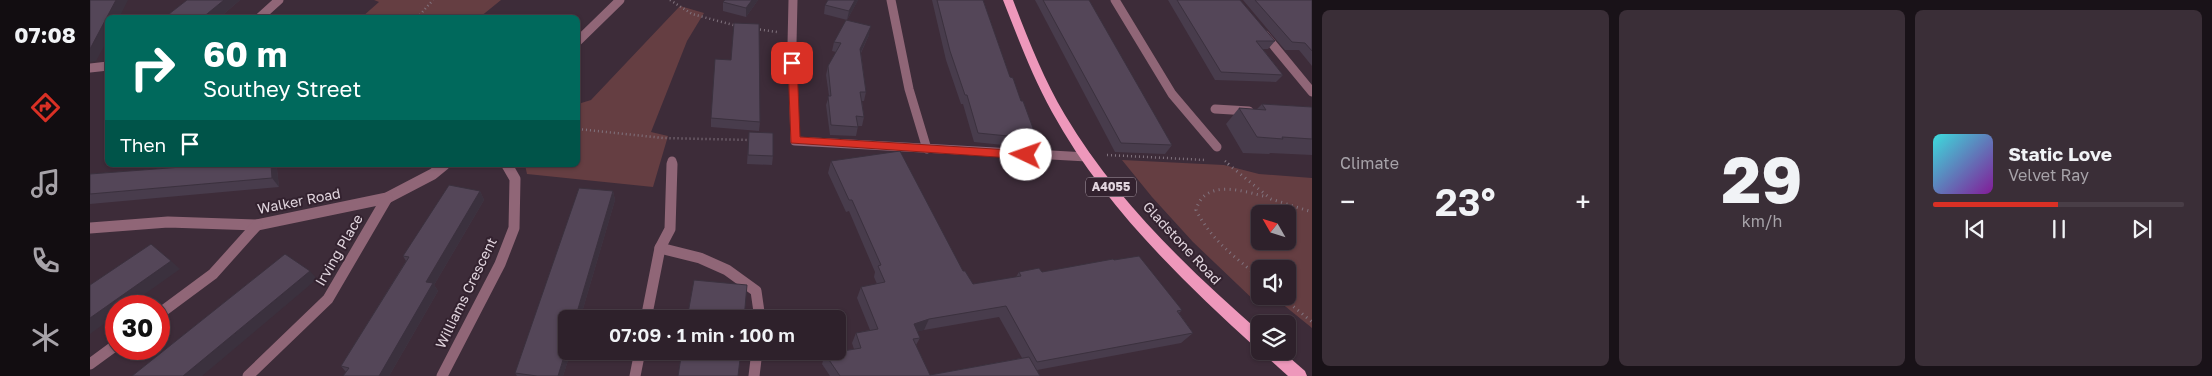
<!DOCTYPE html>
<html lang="en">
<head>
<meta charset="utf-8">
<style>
	body { margin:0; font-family:"Golos Text",sans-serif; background:#3a2e37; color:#f1f3f6; height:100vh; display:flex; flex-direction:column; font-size:19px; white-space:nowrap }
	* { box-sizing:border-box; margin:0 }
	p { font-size:16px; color:#a7a3a9 }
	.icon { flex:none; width:28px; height:28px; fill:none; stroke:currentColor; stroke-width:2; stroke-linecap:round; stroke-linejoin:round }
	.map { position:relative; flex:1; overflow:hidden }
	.drawer { display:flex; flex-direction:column; gap:10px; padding:10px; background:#191218; width:900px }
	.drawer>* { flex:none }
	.guide { position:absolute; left:15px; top:15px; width:475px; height:152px; border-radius:8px; box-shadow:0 1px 4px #0004,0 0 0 1px #493e47; background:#00695c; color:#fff; overflow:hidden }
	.needle { width:32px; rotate:309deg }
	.controls { position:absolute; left:1161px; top:205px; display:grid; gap:10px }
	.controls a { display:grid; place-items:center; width:45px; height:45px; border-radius:8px; background:#2e212b; box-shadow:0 1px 4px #0004,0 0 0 1px #493e47; font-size:25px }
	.speed { position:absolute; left:15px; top:295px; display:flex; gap:10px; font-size:25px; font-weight:700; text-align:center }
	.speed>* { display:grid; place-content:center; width:65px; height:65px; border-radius:50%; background:#2e212b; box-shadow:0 1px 4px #0004,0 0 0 1px #493e47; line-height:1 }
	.speed .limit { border:8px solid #d22; background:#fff; color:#111 }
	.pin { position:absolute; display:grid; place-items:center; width:42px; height:42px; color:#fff; margin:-21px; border-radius:10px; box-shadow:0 2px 8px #0006 }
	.me { position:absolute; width:55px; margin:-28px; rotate:273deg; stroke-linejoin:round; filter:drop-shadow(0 0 4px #0008) }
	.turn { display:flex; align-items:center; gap:18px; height:105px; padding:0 15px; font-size:22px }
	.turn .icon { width:65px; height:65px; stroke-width:2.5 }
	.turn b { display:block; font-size:35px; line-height:42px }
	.then { display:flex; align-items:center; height:48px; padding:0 15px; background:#0003; gap:10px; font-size:19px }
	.big { font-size:38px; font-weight:600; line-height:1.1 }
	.drawer .tile { flex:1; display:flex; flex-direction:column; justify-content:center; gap:8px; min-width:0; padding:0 18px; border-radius:8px; background:#3a2e37 }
	.drawer .dial { align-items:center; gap:0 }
	.dial b { font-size:65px; line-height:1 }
	.song { display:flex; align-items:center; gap:15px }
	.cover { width:60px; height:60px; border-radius:8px; background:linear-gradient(135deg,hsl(180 70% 55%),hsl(290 70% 35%)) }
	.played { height:5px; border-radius:2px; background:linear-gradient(90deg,#d93025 50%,#493e47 50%) }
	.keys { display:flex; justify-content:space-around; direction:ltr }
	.heat { display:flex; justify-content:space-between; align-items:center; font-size:28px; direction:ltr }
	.drawer .tiles { flex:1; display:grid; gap:10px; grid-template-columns:repeat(3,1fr) }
	.trip { position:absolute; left:468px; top:310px; width:288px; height:50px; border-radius:8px; background:#2e212b; box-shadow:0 1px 4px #0004,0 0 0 1px #493e47; font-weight:600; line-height:50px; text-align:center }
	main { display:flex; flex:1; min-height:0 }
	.tab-bar { display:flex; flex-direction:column; width:90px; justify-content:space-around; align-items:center; background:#120d11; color:#a7a3a9 }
	.tab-bar .icon { width:35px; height:35px }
	.tab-bar .selected { color:#d93025 }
	.tab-bar b { font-size:22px; color:#f1f3f6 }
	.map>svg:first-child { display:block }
	.green { fill:#653e42; fill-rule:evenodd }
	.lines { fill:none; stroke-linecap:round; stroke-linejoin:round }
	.path-far1 { stroke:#81737e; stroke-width:2.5; stroke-dasharray:1 3; stroke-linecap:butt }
	.path { stroke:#81737e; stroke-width:3; stroke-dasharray:1 4.5; stroke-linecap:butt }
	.lane-far1 { stroke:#906677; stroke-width:9 }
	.lane { stroke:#906677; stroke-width:11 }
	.street-far1 { stroke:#906677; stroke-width:9 }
	.street { stroke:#906677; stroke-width:11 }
	.primary { fill:#ee98bb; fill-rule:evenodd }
	.wall { fill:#483c4c; fill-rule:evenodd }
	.shaded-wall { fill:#3b313e }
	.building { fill:#544658; stroke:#3b313e }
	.route { fill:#d93025; stroke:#8d1f18 }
	.labels { text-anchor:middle; stroke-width:4; stroke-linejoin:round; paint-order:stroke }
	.shield { fill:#33222f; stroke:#ad9faa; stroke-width:1 }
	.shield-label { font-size:12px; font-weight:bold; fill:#e1d5de }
	.street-label { font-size:14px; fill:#e1d5de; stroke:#33222f }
</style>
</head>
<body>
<main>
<nav class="tab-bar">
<b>07:08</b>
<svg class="icon selected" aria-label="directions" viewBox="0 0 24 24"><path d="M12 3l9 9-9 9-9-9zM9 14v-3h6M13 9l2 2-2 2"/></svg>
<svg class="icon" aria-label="music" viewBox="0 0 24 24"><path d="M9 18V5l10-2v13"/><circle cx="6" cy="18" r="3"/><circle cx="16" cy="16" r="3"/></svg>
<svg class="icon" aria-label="phone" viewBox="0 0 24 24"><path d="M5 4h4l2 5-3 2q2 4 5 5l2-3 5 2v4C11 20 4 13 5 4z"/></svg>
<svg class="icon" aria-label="climate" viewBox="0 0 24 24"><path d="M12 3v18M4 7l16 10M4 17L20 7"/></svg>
</nav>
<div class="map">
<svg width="1222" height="376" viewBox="0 0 1222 376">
	<rect width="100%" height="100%" fill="#3d2c39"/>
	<g class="green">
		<polygon points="284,0 411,0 390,17 272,17 289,2"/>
		<polygon points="590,6 614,13 597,41 561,132 578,136 563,187 437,174 435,165 488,165 488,104 501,100"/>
		<path d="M1032,160L1134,165L1169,174L1222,178V328L1185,298L1169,305L1103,242L1062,197ZM1170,214H1198V241H1170ZM1170,269H1198V296H1170Z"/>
	</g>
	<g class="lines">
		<g class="path-far1">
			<polyline points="580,0 602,14 647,26"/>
			<polyline points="327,18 343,0"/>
			<polyline points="666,29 687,32"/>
			<polyline points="488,129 573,138 661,140"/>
			<polyline points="1017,155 1116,160"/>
			<polyline points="1135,161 1140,165"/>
		</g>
		<g class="path">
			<polyline points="1138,164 1181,199 1222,212"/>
			<path d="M1170,278C1144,256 1122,241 1106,210C1115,178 1153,191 1177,197"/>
			<polyline points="1191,296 1222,322"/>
		</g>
		<g class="lane-far1">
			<polyline points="801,0 819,89 837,149"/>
			<polyline points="1025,0 1082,94 1127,147"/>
			<polyline points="1125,109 1159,111"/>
		</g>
		<g class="lane">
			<polyline points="570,248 610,258 637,270 666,291 670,319"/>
			<polyline points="664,376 667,351"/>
		</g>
		<g class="street-far1">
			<polyline points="703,0 702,44 705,141 997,157"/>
			<polyline points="169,18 189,0"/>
			<polyline points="1175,35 1222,92"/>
			<polyline points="488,41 530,0"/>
			<polyline points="0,68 18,66"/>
			<polyline points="582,165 582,161"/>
		</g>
		<g class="street">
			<polyline points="0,228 78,222 167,225 297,198 343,174 354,165"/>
			<polyline points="69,314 123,274 167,225"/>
			<polyline points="556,319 570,248 580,229 582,164"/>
			<polyline points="0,364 26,345"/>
			<polyline points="158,376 238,299 297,198"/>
			<polyline points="352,376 410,264 424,228 425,179 417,165"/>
			<polyline points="545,376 550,351"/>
		</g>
		<g class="primary">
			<path d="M913,0H923C938,39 953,78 975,115C1025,199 1097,268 1170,332V349L1165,347C1088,277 1012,203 962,112C942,76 928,38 913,0Z"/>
			<polygon points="1174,351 1192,351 1215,371 1217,376 1198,376 1176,356"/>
		</g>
	</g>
	<g class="wall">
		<polygon points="150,0 129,18 82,18 79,14"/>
		<polygon points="635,0 668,0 656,17 633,11 633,2"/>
		<polygon points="768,0 757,20 734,14 735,5"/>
		<polygon points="842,0 893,0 920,77 947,139 942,148 884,142 873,104 871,104 856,60"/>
		<polygon points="945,0 999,0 1082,145 1075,154 1025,152"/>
		<polygon points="1078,0 1150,0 1185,41 1178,49 1173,49 1193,75 1186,82 1125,80"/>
		<polygon points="1153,0 1222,0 1222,66 1209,50 1195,50"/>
		<polygon points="779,35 771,53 776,92 774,101 772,101 774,117 772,126 768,126 766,136 740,135 736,105 739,96 736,75 738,66 746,52 742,51 744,42"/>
		<polygon points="1172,104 1222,107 1222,155 1180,153 1179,154 1153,153 1136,124 1149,108 1166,110"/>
		<polygon points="621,118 670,122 669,131 621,127"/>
		<polygon points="659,132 683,156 682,165 657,164"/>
		<path d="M741,161L873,271L883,284L926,277L929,272H952L1024,260L1092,310L1089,313L1103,333L1091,343L947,370L950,376H740L732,364L735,354L764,349L762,343L766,333L780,330L767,298L771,287L787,284L784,277L785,272L759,211L756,212L738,173ZM909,317L932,358L840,375L826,345L830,338L827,331L834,330Z"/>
		<polygon points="118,165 184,165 187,169 189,187 0,204 0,174"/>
		<polygon points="390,191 394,200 344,285 348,291 299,376 253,376 256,372 251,366 316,261 313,256"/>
		<polygon points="523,191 525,200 490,319 476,319 476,351 481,351 473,376 427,376 425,373"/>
	</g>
	<g class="shaded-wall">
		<polygon points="26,0 38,0 29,18 18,18 18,39 6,61 0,62 0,49"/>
		<polygon points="134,0 150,0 129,18 112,18"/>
		<polygon points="662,0 668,0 656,17 656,8"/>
		<polygon points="765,0 768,0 757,20 759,11"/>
		<polygon points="781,26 779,35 768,58 770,49"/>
		<polygon points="181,165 184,165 187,169 189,187 182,178"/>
		<polygon points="390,191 394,200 344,285 348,291 299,376 289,376 336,282"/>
		<polygon points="523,191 525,200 490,319 485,319"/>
		<polygon points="81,261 90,269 38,306 26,306 26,315 0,334 0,318"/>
		<polygon points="220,271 227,279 112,376 93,376"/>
		<polygon points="839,319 834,330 819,334 824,324"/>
		<polygon points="476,350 476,351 481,351 473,376 468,376"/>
	</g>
	<g class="building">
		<polygon points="0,0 26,0 0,49"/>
		<polygon points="97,0 134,0 112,18 103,18 79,14"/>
		<polygon points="635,0 662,0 656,8 633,2"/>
		<polygon points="738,0 765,0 759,11 735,5"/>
		<polygon points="847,0 893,0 920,77 923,78 931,101 933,101 947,139 888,133 877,95 875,95 860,51"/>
		<polygon points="953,0 999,0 1082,145 1031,143"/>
		<polygon points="1087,0 1150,0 1185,41 1166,41 1193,75 1131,72"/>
		<polygon points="1165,0 1222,0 1222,51 1215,43 1202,42"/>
		<polygon points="756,20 781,26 770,49 776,92 770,92 774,117 766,116 768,127 741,125 738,96 741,96 738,66 751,43 744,42"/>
		<polygon points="644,23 669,24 670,122 621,118 625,59 641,60"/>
		<polygon points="1172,104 1222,107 1222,139 1192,137 1193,139 1167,137 1149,108 1176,110"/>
		<polygon points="659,132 683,133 683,156 658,155"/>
		<polygon points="810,151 873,271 875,271 883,284 931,276 929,272 949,268 952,272 1023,259 1024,260 1049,256 1092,310 1087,311 1103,333 947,362 916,306 839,319 824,324 830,338 823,339 840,375 939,357 950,376 750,376 735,354 771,348 766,333 788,329 771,287 795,282 788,266 791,265 762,200 759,200 741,161"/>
		<polygon points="118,165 181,165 182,178 0,194 0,174"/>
		<polygon points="359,185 390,191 336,282 343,283 289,376 253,376 259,368 251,366 319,257 313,256"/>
		<polygon points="489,188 523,191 485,319 476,319 476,350 468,376 447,376 425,373"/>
		<polygon points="61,244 81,261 0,318 0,285"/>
		<polygon points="195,254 220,271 93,376 42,376"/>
		<polygon points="604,280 657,285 654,319 597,319"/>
		<polygon points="592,351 651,351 648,376 588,376"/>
	</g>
	<polygon class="route" points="702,60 707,63 710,137 936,151 941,155 936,159 701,143 698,63"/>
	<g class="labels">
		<rect class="shield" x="996" y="177.5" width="50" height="19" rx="4"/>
		<g class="shield-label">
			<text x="1021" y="191">A4055</text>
		</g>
		<g class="street-label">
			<text transform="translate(209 201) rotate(-11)" y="5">Walker Road</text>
			<text transform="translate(1092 243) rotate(47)" y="5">Gladstone Road</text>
			<text transform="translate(249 250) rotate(-60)" y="5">Irving Place</text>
			<text transform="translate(376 293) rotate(-64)" y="5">Williams Crescent</text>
		</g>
	</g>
</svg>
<div class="controls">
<a><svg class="needle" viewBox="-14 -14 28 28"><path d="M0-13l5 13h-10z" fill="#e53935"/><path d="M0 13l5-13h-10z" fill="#a7a3a9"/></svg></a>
<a><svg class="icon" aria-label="sound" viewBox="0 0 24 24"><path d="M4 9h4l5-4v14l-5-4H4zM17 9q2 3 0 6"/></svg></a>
<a><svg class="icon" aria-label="layers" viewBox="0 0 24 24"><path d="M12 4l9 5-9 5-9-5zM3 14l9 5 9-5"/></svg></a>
</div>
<div class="speed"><div class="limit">30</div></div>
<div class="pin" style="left:702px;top:63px;background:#d93025"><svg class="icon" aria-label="arrive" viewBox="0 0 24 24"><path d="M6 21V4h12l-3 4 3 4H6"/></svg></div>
<svg class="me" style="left:936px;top:155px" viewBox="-20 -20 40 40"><circle r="19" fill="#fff"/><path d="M0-13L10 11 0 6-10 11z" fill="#d93025"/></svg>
<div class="trip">07:09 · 1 min · 100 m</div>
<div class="guide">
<div class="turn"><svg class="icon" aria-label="right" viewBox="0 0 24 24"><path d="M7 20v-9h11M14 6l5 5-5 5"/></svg><div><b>60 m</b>Southey Street</div></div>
<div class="then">Then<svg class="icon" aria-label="arrive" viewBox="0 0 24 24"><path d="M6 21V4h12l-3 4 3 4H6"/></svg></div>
</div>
</div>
<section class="drawer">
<div class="tiles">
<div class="tile"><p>Climate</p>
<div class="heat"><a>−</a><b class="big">23°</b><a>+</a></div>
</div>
<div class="tile dial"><b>29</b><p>km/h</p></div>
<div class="tile">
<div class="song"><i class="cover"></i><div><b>Static Love</b><p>Velvet Ray</p></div></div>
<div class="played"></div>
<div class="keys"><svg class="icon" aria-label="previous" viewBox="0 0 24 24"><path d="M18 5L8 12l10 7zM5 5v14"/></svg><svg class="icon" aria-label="pause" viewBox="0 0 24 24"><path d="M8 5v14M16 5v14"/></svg><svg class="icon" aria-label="next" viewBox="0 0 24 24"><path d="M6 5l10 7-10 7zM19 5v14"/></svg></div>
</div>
</div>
</section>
</main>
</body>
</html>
